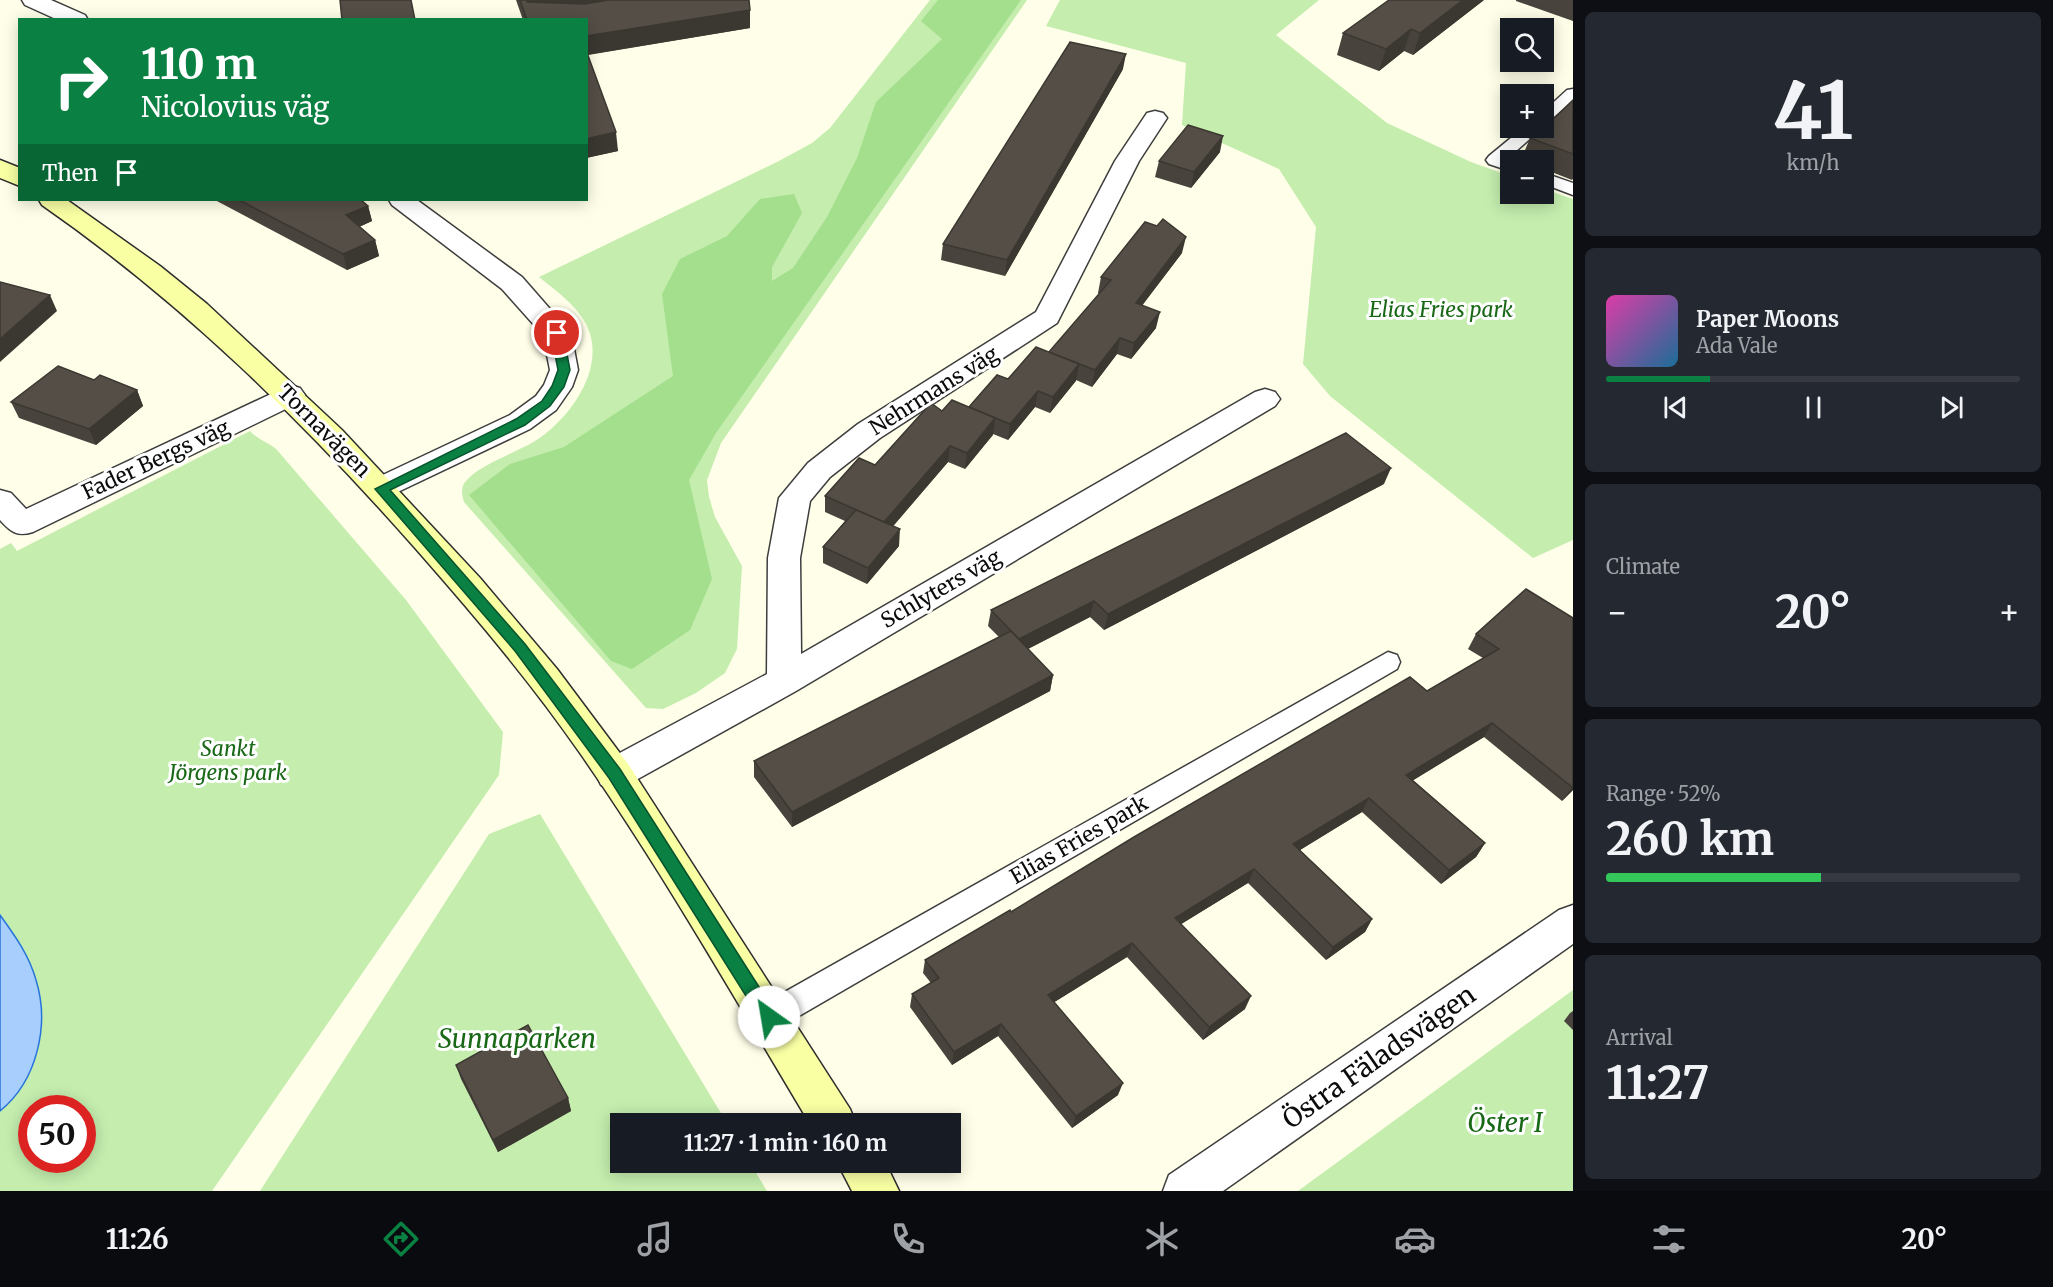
<!DOCTYPE html>
<html lang="en">
<head>
<meta charset="utf-8">
<style>
	body { margin:0; font-family:Merriweather,serif; background:#242831; color:#f1f3f6; height:100vh; display:flex; flex-direction:column; font-size:22px; white-space:nowrap }
	* { box-sizing:border-box; margin:0 }
	p { font-size:20px; color:#9ea1a6 }
	.icon { flex:none; width:33px; height:33px; fill:none; stroke:currentColor; stroke-width:2; stroke-linecap:round; stroke-linejoin:round }
	.map { position:relative; flex:1; overflow:hidden }
	.details { display:flex; flex-direction:column; gap:12px; padding:12px; background:#0d0f14; width:480px }
	.details>* { flex:none }
	.hud { position:absolute; left:18px; top:18px; width:570px; height:183px; border-radius:0px; box-shadow:0 3px 15px #0003; background:#0b8043; color:#fff; overflow:hidden }
	.controls { position:absolute; left:1500px; top:18px; display:grid; gap:12px }
	.controls a { display:grid; place-items:center; width:54px; height:54px; border-radius:0px; background:#171b24; box-shadow:0 3px 15px #0003; font-size:30px }
	.speed { position:absolute; left:18px; top:1095px; display:flex; gap:12px; font-size:30px; font-weight:700; text-align:center }
	.speed>* { display:grid; place-content:center; width:78px; height:78px; border-radius:50%; background:#171b24; box-shadow:0 3px 15px #0003; line-height:1 }
	.speed .limit { border:9px solid #d22; background:#fff; color:#111 }
	.pin { position:absolute; display:grid; place-items:center; width:51px; height:51px; color:#fff; margin:-26px; border:3px solid #fff; border-radius:50%; box-shadow:0 2px 6px #0007 }
	.me { position:absolute; width:66px; margin:-33px; rotate:328deg; stroke-linejoin:round; filter:drop-shadow(0 0 4px #0008) }
	.turn { display:flex; align-items:center; gap:21px; height:126px; padding:0 24px; font-size:27px }
	.turn .icon { width:78px; height:78px; stroke-width:2.5 }
	.turn b { display:block; font-size:42px; line-height:51px }
	.then { display:flex; align-items:center; height:57px; padding:0 24px; background:#0003; gap:12px; font-size:22px }
	.big { font-size:45px; font-weight:700; line-height:1.1 }
	.details .tile { flex:1; display:flex; flex-direction:column; justify-content:center; gap:9px; min-width:0; padding:0 21px; border-radius:9px; background:#242831 }
	.details .dial { align-items:center; gap:0 }
	.dial b { font-size:78px; line-height:1 }
	.song { display:flex; align-items:center; gap:18px }
	.cover { width:72px; height:72px; border-radius:9px; background:linear-gradient(135deg,hsl(320 70% 55%),hsl(200 70% 35%)) }
	.played { height:6px; border-radius:3px; background:linear-gradient(90deg,#0b8043 25%,#363941 25%) }
	.keys { display:flex; justify-content:space-around; direction:ltr }
	.heat { display:flex; justify-content:space-between; align-items:center; font-size:33px; direction:ltr }
	.charge { height:9px; border-radius:4px; background:linear-gradient(90deg,#34c759 52%,#363941 0) }
	.trip { position:absolute; left:610px; top:1113px; width:351px; height:60px; border-radius:0px; background:#171b24; box-shadow:0 3px 15px #0003; font-weight:700; line-height:60px; text-align:center }
	.tab-bar { display:flex; height:96px; justify-content:space-around; align-items:center; background:#090b0e; color:#9ea1a6 }
	.tab-bar .icon { width:42px; height:42px }
	.tab-bar .current { color:#0b8043 }
	.tab-bar b { font-size:27px; color:#f1f3f6 }
	main { display:flex; flex:1; min-height:0 }
	.map>svg:first-child { display:block }
	.green { fill:#c4edae; fill-rule:evenodd }
	.forest { fill:#a3df8c }
	.water { fill:#a7cefd; stroke:#2774db; stroke-width:1.5 }
	.lines { fill:none; stroke-linecap:round; stroke-linejoin:round }
	.service-casing { stroke:#3e3e3e; stroke-width:3 }
	.minor-casing { stroke:#3e3e3e; stroke-width:3 }
	.secondary-casing { stroke:#2d2d2d; stroke-width:3 }
	.service { fill:#fff; fill-rule:evenodd }
	.minor { fill:#fff; fill-rule:evenodd }
	.secondary { fill:#f9ffa3; fill-rule:evenodd }
	.wall { fill:#48433c }
	.shaded-wall { fill:#3b3731 }
	.building { fill:#544e46; stroke:#3b3731; stroke-width:1.5 }
	.route { fill:#0b8043; stroke:#07532c; stroke-width:1.5 }
	.labels { text-anchor:middle; stroke-width:6; stroke-linejoin:round; paint-order:stroke }
	.park-label { font-size:21px; font-style:italic; fill:#186816; stroke:#fff }
	.street-label { font-size:21px; fill:#0b0b0b; stroke:#fff }
	.near-park-label { font-size:26px; font-style:italic; fill:#186816; stroke:#fff }
	.near-street-label { font-size:26px; fill:#0b0b0b; stroke:#fff }
</style>
</head>
<body>
<main>
<div class="map">
<svg width="1573" height="1191" viewBox="0 0 1573 1191">
	<rect width="100%" height="100%" fill="#fffee8"/>
	<g class="green">
		<path d="M930,0H1027L721,443L707,480L709,497L715,517L742,566L737,649L725,673L696,693L663,709L646,708L464,502C462,495 460,487 466,481C480,464 522,451 541,437C573,414 606,366 587,326C578,306 555,290 539,277L779,161L812,143L830,128Z"/>
		<polygon points="1060,0 1319,0 1276,35 1387,123 1471,162 1510,176 1510,194 1544,194 1544,189 1573,199 1573,540 1533,558 1330,396 1303,364 1316,227 1279,169 1182,125 1186,63 1046,26"/>
		<path d="M250,431C258,440 268,442 277,450L406,600L503,732L499,775L212,1191H0V549L11,543L17,551ZM32,1108H82V1160H32Z"/>
		<polygon points="540,814 727,1123 621,1124 621,1162 750,1163 767,1191 260,1191 489,834"/>
		<polygon points="1573,990 1573,1191 1298,1191"/>
	</g>
	<polygon class="forest" points="938,0 1021,0 716,433 689,480 712,579 690,630 632,669 611,661 469,495 510,464 564,447 673,376 662,294 680,259 727,236 760,199 794,194 802,213 772,267 772,281 793,268 827,217 857,158 876,102 942,39 921,21"/>
	<path class="water" d="M0,915C15,936 29,955 36,980C50,1025 37,1081 0,1111Z"/>
	<g class="lines">
		<g class="service-casing">
			<g id="service">
				<polygon points="1573,89 1573,103 1550,123 1544,124 1544,111 1567,90"/>
				<polygon points="1523,128 1542,128 1507,159 1512,160 1510,171 1489,164 1486,160 1489,156"/>
				<polygon points="1544,173 1573,183 1573,195 1544,184"/>
				<polygon points="1388,652 1397,655 1400,662 1397,669 780,1027 769,1031 758,1027 754,1017 758,1007"/>
			</g>
		</g>
		<g class="minor-casing">
			<g id="minor">
				<polygon points="22,0 51,0 85,15 88,20 58,20 25,5"/>
				<polygon points="1155,111 1163,113 1167,118 1139,161 1057,323 880,438 830,477 810,501 800,558 801,654 1255,392 1265,389 1275,392 1280,399 1275,406 796,691 627,785 614,789 601,785 596,774 601,763 767,674 768,558 779,498 808,463 858,424 1036,312 1115,161 1147,113"/>
				<polygon points="389,200 417,200 522,277 571,333 578,370 572,387 556,410 530,429 381,500 370,497 366,489 370,481 510,415 536,396 544,385 550,370 543,335 502,289 392,205"/>
				<path d="M290,385L300,388L305,395L300,402L33,532C17,537 11,532 0,520V490L11,493L26,509Z"/>
				<polygon points="1573,905 1573,944 1223,1191 1163,1191 1169,1175 1559,910"/>
			</g>
		</g>
		<g class="secondary-casing">
			<g id="secondary">
				<polygon points="0,160 20,168 20,186 0,178"/>
				<path d="M39,200H67L160,266L207,304L342,430L480,578L557,669L628,764L850,1109L856,1124H810C735,999 663,872 580,753C530,681 474,615 416,549C303,421 183,303 42,205Z"/>
				<polygon points="837,1162 885,1162 899,1191 852,1191"/>
			</g>
		</g>
		<use href="#service" class="service"/>
		<use href="#minor" class="minor"/>
		<use href="#secondary" class="secondary"/>
	</g>
	<g class="wall">
		<polygon points="516,0 749,0 750,28 588,55 618,151 586,158 586,20 523,20"/>
		<polygon points="1484,0 1413,55 1404,51 1379,71 1337,55 1343,33"/>
		<polygon points="1516,0 1573,0 1573,21 1516,1"/>
		<polygon points="1123,69 1005,276 941,260 943,244"/>
		<polygon points="1573,100 1573,179 1572,180 1544,169 1544,160 1521,160 1530,138"/>
		<polygon points="1220,152 1191,188 1155,177 1159,161"/>
		<polygon points="215,200 361,200 368,206 372,221 359,227 375,240 379,256 347,270"/>
		<polygon points="1182,253 1142,305 1156,328 1131,359 1117,354 1092,387 1076,380 1050,413 1035,407 1008,440 993,434 965,469 948,462 893,526 899,546 867,584 823,563 823,547 845,521 825,512 825,496 875,465 942,411 969,407 1008,379 1049,353 1099,294 1098,293 1101,277"/>
		<polygon points="137,390 143,406 96,445 19,418 11,402"/>
		<polygon points="1384,484 1104,630 1090,617 1028,649 1053,675 1050,691 792,827 754,777 754,761 999,637 988,626 991,610"/>
		<polygon points="1573,618 1573,790 1562,801 1484,737 1413,780 1485,843 1476,857 1441,884 1362,812 1300,850 1372,919 1365,932 1326,960 1248,883 1181,924 1245,1009 1203,1040 1127,957 1054,1002 1118,1095 1072,1128 998,1036 952,1065 910,1007 912,994 931,983 923,973 925,960 1011,912 1427,691 1483,658 1468,649 1476,634"/>
		<polygon points="1573,1011 1573,1030 1564,1021 1570,1013"/>
		<polygon points="456,1065 568,1098 571,1111 498,1152 461,1079"/>
	</g>
	<g class="shaded-wall">
		<polygon points="528,0 612,0 542,11 527,2"/>
		<polygon points="1463,0 1484,0 1413,55 1420,33"/>
		<polygon points="750,10 750,28 586,55 586,36"/>
		<polygon points="1411,29 1404,51 1379,71 1386,49"/>
		<polygon points="1126,54 1123,69 1005,276 1007,260"/>
		<polygon points="616,132 618,151 586,158 586,139"/>
		<polygon points="1223,136 1220,152 1191,188 1194,172"/>
		<polygon points="368,206 372,221 350,231 346,215"/>
		<polygon points="1186,237 1182,253 1132,319 1136,303"/>
		<polygon points="375,240 379,256 347,270 343,254"/>
		<polygon points="50,295 57,311 0,362 0,339"/>
		<polygon points="1160,312 1156,328 1131,359 1134,343"/>
		<polygon points="1120,338 1117,354 1092,387 1095,370"/>
		<polygon points="1079,364 1076,381 1050,413 1053,397"/>
		<polygon points="137,390 143,406 96,445 89,429"/>
		<polygon points="1038,391 1035,407 1008,440 1010,424"/>
		<polygon points="995,418 993,435 965,469 967,453"/>
		<polygon points="950,446 948,462 883,538 884,522"/>
		<polygon points="1391,468 1384,484 1104,630 1108,614"/>
		<polygon points="900,529 899,546 867,584 868,568"/>
		<polygon points="1094,601 1090,617 1016,655 1019,639"/>
		<polygon points="1053,675 1050,691 792,827 792,812"/>
		<polygon points="1492,723 1484,737 1399,789 1406,775"/>
		<polygon points="1573,786 1573,790 1562,801 1572,787"/>
		<polygon points="1369,798 1362,812 1287,858 1293,844"/>
		<polygon points="1485,843 1476,857 1441,884 1449,870"/>
		<polygon points="1254,869 1248,883 1170,931 1175,918"/>
		<polygon points="1372,919 1365,932 1326,960 1333,947"/>
		<polygon points="1132,943 1127,957 1045,1008 1048,995"/>
		<polygon points="1251,996 1245,1009 1203,1040 1209,1027"/>
		<polygon points="1001,1024 998,1036 952,1065 954,1052"/>
		<polygon points="1123,1083 1118,1095 1072,1128 1076,1116"/>
		<polygon points="568,1098 571,1111 498,1152 493,1140"/>
	</g>
	<g class="building">
		<polygon points="340,0 411,0 415,20 342,20"/>
		<polygon points="520,0 528,0 527,2 585,4 608,0 749,0 750,10 586,36 586,20 527,20"/>
		<polygon points="1389,0 1463,0 1420,33 1411,29 1386,49 1343,33"/>
		<polygon points="1070,42 1126,54 1007,260 943,244"/>
		<polygon points="586,50 616,132 586,139"/>
		<polygon points="1573,100 1573,154 1530,138 1544,128"/>
		<polygon points="1188,125 1223,136 1194,172 1159,161"/>
		<polygon points="239,200 361,200 368,206 346,215 375,240 343,254"/>
		<polygon points="1163,219 1186,237 1136,303 1160,312 1134,343 1120,338 1095,370 1049,352 1111,280 1101,277 1145,222 1157,226"/>
		<polygon points="0,282 50,295 0,339"/>
		<polygon points="1036,347 1079,364 1053,397 1038,391 1010,424 969,407 997,375 1008,379"/>
		<polygon points="58,366 94,380 100,375 137,390 89,429 11,402"/>
		<polygon points="952,400 995,418 967,453 950,446 884,522 825,496 859,458 875,465 931,403 942,411"/>
		<polygon points="1346,433 1391,468 1108,614 1094,601 1019,639 991,610"/>
		<polygon points="856,510 900,529 868,568 823,547"/>
		<polygon points="1526,589 1573,618 1573,786 1572,787 1492,723 1406,775 1485,843 1449,870 1369,798 1293,844 1372,919 1333,947 1254,869 1175,918 1251,996 1209,1027 1132,943 1048,995 1123,1083 1076,1116 1001,1024 954,1052 912,994 939,978 925,960 1010,910 1011,912 1134,837 1410,677 1427,691 1499,649 1476,634"/>
		<polygon points="1011,631 1053,675 792,812 754,761"/>
		<polygon points="528,1025 568,1098 493,1140 456,1065"/>
	</g>
	<polygon class="route" points="557,329 563,333 570,370 564,387 550,406 525,425 390,490 525,644 620,769 775,1012 777,1017 775,1023 769,1025 763,1023 609,778 515,651 375,489 516,419 542,401 552,386 558,370 551,333"/>
	<g class="labels">
		<g class="park-label">
			<text x="1441" y="317">Elias Fries park</text>
			<text x="228" y="756">Sankt<tspan x="228" dy="24">Jörgens park</tspan></text>
		</g>
		<g class="street-label">
			<text transform="translate(934 391) rotate(-32)" y="7">Nehrmans väg</text>
			<text transform="translate(324 431) rotate(45)" y="7">Tornavägen</text>
			<text transform="translate(156 460) rotate(-25)" y="7">Fader Bergs väg</text>
			<text transform="translate(941 589) rotate(-30)" y="7">Schlyters väg</text>
			<text transform="translate(1079 840) rotate(-30)" y="7">Elias Fries park</text>
		</g>
		<g class="near-park-label">
			<text x="517" y="1048">Sunnaparken</text>
			<text x="1505" y="1132">Öster I</text>
		</g>
		<g class="near-street-label">
			<text transform="translate(1379 1057) rotate(-35)" y="9">Östra Fäladsvägen</text>
		</g>
	</g>
</svg>
<div class="controls">
<a><svg class="icon" aria-label="search" viewBox="0 0 24 24"><circle cx="10" cy="10" r="6"/><path d="M15 15l6 6"/></svg></a>
<a>+</a>
<a>−</a>
</div>
<div class="speed"><div class="limit">50</div></div>
<div class="pin" style="left:557px;top:333px;background:#d93025"><svg class="icon" aria-label="arrive" viewBox="0 0 24 24"><path d="M6 21V4h12l-3 4 3 4H6"/></svg></div>
<svg class="me" style="left:769px;top:1017px" viewBox="-20 -20 40 40"><circle r="19" fill="#fff"/><path d="M0-13L10 11 0 6-10 11z" fill="#0b8043"/></svg>
<div class="trip">11:27 · 1 min · 160 m</div>
<div class="hud">
<div class="turn"><svg class="icon" aria-label="right" viewBox="0 0 24 24"><path d="M7 20v-9h11M14 6l5 5-5 5"/></svg><div><b>110 m</b>Nicolovius väg</div></div>
<div class="then">Then<svg class="icon" aria-label="arrive" viewBox="0 0 24 24"><path d="M6 21V4h12l-3 4 3 4H6"/></svg></div>
</div>
</div>
<section class="details">
<div class="tile dial"><b>41</b><p>km/h</p></div>
<div class="tile">
<div class="song"><i class="cover"></i><div><b>Paper Moons</b><p>Ada Vale</p></div></div>
<div class="played"></div>
<div class="keys"><svg class="icon" aria-label="previous" viewBox="0 0 24 24"><path d="M18 5L8 12l10 7zM5 5v14"/></svg><svg class="icon" aria-label="pause" viewBox="0 0 24 24"><path d="M8 5v14M16 5v14"/></svg><svg class="icon" aria-label="next" viewBox="0 0 24 24"><path d="M6 5l10 7-10 7zM19 5v14"/></svg></div>
</div>
<div class="tile"><p>Climate</p>
<div class="heat"><a>−</a><b class="big">20°</b><a>+</a></div>
</div>
<div class="tile"><p>Range · 52%</p><b class="big">260 km</b><div class="charge"></div></div>
<div class="tile"><p>Arrival</p><b class="big">11:27</b></div>
</section>
</main>
<nav class="tab-bar">
<b>11:26</b>
<svg class="icon current" aria-label="directions" viewBox="0 0 24 24"><path d="M12 3l9 9-9 9-9-9zM9 14v-3h6M13 9l2 2-2 2"/></svg>
<svg class="icon" aria-label="music" viewBox="0 0 24 24"><path d="M9 18V5l10-2v13"/><circle cx="6" cy="18" r="3"/><circle cx="16" cy="16" r="3"/></svg>
<svg class="icon" aria-label="phone" viewBox="0 0 24 24"><path d="M5 4h4l2 5-3 2q2 4 5 5l2-3 5 2v4C11 20 4 13 5 4z"/></svg>
<svg class="icon" aria-label="climate" viewBox="0 0 24 24"><path d="M12 3v18M4 7l16 10M4 17L20 7"/></svg>
<svg class="icon" aria-label="car" viewBox="0 0 24 24"><path d="M5 17H2v-5l4-1 3-4h7l3 4 3 1v5h-3M9 17h6M6 11h13"/><circle cx="7" cy="17" r="2"/><circle cx="17" cy="17" r="2"/></svg>
<svg class="icon" aria-label="filters" viewBox="0 0 24 24"><path d="M4 7h16M4 17h16"/><circle cx="9" cy="7" r="2"/><circle cx="15" cy="17" r="2"/></svg>
<b>20°</b>
</nav>
</body>
</html>
